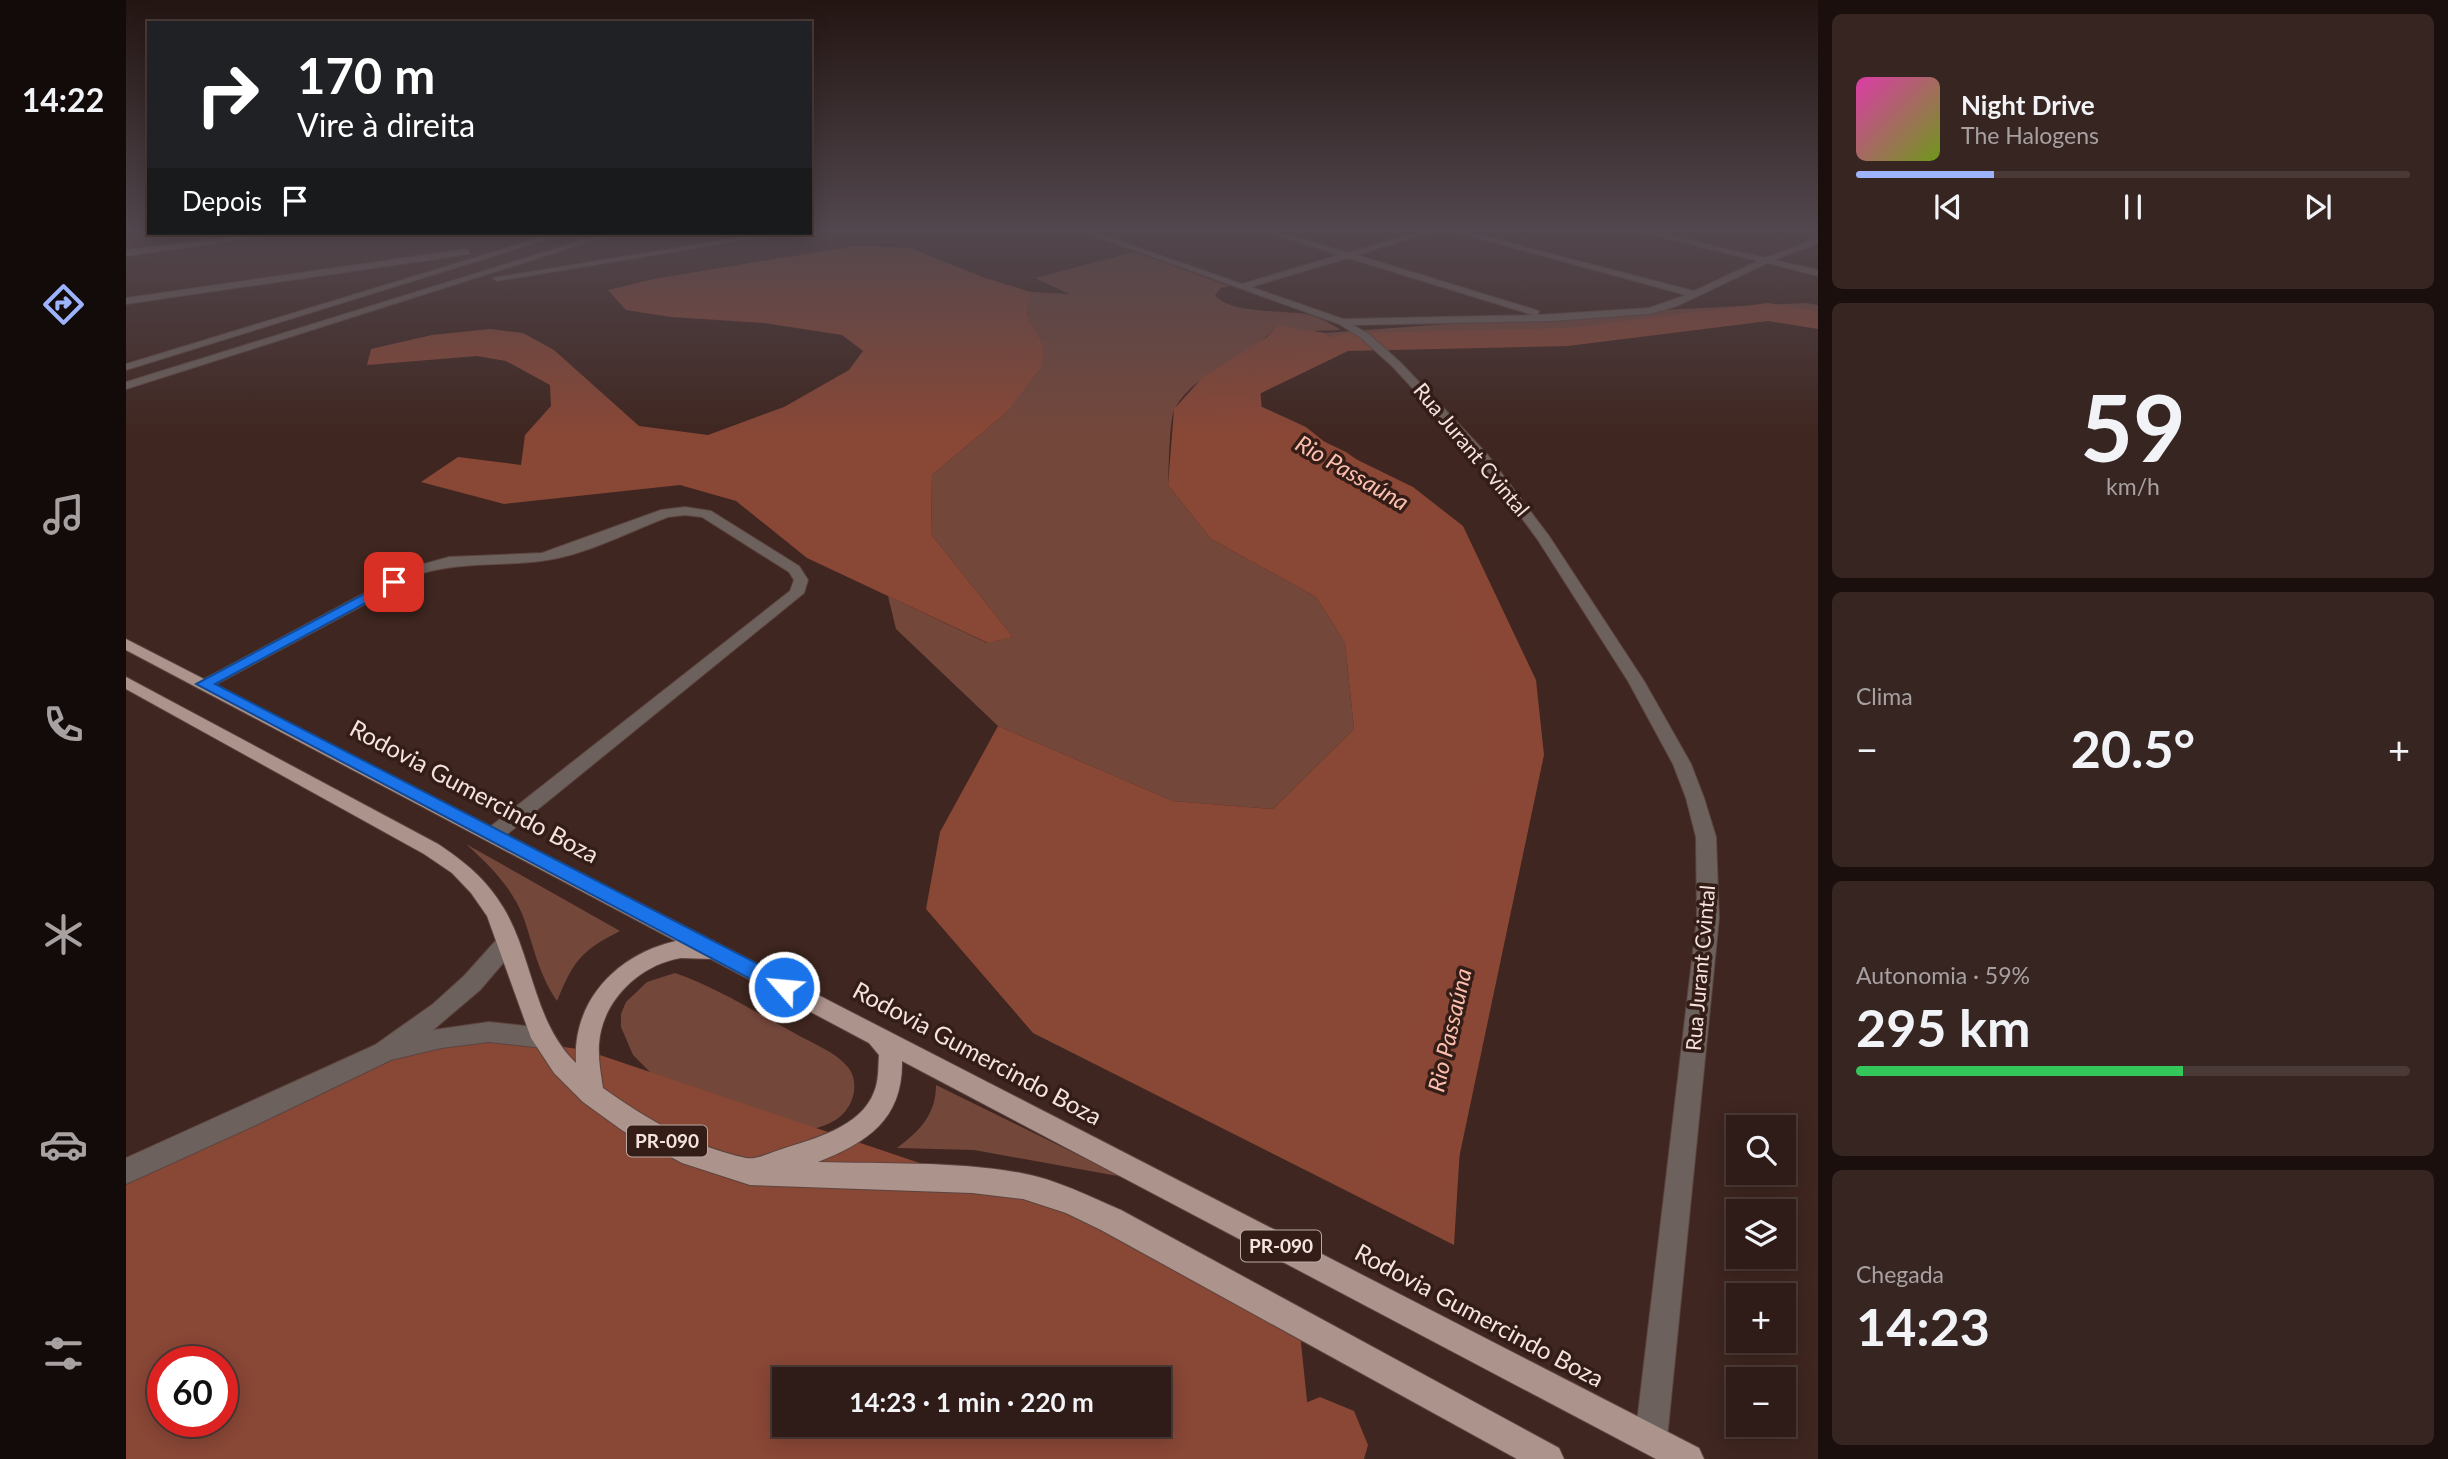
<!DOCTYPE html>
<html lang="pt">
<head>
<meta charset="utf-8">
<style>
	body { margin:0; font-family:Lato,sans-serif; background:#372521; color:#f1f3f6; height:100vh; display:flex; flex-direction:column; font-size:26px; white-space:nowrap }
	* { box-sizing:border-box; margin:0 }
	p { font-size:23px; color:#a7a1a2 }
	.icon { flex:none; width:38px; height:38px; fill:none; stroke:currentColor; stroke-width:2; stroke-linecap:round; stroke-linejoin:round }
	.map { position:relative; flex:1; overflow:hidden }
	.details { display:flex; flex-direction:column; gap:14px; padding:14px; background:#1a0f0d; width:630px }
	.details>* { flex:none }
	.hud { position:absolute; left:21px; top:21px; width:665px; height:214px; border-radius:0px; box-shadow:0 4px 18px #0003,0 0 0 2px #4a3a37; background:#202124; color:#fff; overflow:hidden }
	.fabs { position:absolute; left:1600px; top:1115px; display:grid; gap:14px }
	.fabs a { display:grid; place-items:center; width:70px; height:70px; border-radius:0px; background:#2f1c18; box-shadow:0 4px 18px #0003,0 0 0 2px #4a3a37; font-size:35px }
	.speed { position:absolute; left:21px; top:1346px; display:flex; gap:14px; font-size:35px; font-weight:700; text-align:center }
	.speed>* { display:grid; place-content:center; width:91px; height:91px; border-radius:50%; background:#2f1c18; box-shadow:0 4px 18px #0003,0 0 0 2px #4a3a37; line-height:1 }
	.speed .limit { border:10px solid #d22; background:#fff; color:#111 }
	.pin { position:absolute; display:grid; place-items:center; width:60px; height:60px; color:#fff; margin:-30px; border-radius:14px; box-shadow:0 4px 10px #0006 }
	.me { position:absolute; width:77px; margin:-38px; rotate:297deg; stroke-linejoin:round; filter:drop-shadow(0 0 5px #0008) }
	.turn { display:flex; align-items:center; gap:24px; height:147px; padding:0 35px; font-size:32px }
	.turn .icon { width:91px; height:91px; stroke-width:2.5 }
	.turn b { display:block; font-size:49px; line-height:60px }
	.then { display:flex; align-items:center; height:66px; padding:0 35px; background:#0003; gap:14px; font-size:26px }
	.big { font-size:52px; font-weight:700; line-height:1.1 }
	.details .card { flex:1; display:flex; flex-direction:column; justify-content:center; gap:10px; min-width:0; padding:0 24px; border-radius:10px; background:#372521 }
	.details .dial { align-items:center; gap:0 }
	.dial b { font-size:91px; line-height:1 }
	.song { display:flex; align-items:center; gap:21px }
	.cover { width:84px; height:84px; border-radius:10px; background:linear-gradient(135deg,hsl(320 70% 55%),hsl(80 70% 35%)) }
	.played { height:7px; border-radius:4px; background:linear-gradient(90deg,#9db4fd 25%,#4a3a37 25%) }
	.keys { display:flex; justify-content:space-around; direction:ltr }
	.heat { display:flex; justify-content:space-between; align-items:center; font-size:38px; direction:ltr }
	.charge { height:10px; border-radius:5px; background:linear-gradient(90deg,#34c759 59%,#4a3a37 0) }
	.trip { position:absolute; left:646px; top:1367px; width:399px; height:70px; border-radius:0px; background:#2f1c18; box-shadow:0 4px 18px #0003,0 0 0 2px #4a3a37; font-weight:700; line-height:70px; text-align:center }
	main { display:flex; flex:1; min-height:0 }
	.dock { display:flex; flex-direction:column; width:126px; justify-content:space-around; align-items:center; background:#130b0a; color:#a7a1a2 }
	.dock .icon { width:49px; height:49px }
	.dock .active { color:#9db4fd }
	.dock b { font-size:32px; color:#f1f3f6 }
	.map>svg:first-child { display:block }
	.green { fill:#74473b }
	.forest { fill:#894736; fill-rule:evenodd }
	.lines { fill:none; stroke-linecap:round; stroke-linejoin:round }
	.river { fill:#8a4736; fill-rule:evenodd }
	.minor-casing { stroke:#5c443f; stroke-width:2 }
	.major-casing { stroke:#5c443f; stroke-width:2 }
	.minor { fill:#6d615d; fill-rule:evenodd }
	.major { fill:#ac938b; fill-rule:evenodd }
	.route { fill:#1a73e8; stroke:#114b97; stroke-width:2 }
	.labels { text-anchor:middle; stroke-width:7; stroke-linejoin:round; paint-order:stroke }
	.shield { fill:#341d17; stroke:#baa8a3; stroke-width:2 }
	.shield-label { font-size:19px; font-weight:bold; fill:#f4e3df }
	.street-label { font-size:21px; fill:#f4e3df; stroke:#341d17 }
	.water-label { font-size:23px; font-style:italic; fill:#fcbfae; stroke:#341d17 }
	.near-street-label { font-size:24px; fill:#f4e3df; stroke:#341d17 }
</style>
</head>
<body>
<main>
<nav class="dock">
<b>14:22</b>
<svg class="icon active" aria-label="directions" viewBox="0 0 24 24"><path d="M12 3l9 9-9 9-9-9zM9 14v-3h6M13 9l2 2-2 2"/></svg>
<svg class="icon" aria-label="music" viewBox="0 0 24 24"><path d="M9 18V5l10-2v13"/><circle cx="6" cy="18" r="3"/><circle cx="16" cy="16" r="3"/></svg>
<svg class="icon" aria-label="phone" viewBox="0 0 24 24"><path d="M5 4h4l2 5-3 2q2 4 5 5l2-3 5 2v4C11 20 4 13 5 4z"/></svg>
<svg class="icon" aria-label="climate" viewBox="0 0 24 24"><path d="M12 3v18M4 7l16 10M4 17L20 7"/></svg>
<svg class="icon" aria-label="car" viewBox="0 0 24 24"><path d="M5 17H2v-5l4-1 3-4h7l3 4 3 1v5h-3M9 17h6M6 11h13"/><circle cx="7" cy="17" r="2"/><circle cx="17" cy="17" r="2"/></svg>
<svg class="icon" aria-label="filters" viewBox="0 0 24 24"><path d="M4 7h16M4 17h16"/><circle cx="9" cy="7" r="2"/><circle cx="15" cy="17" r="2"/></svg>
</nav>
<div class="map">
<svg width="1692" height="1459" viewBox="0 0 1692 1459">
	<rect width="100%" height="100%" fill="#3f2620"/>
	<g class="green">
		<path d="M1008,252L1103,286L1095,288L1089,295C1103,314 1157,310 1180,314C1193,317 1204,323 1215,330L1186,331L1150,326C1124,360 1072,368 1049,408C1043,418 1043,470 1042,485L1085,539L1190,597L1219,643L1228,729L1147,809L1047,801L872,726L770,629L762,596L861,643L887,637L805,534L806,475L881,412L918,346L901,314L905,292L943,294L909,278Z"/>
		<polygon points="1680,303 1692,305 1692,321 1643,317 1435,336 1237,342 1223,348 1199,333 1471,313"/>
		<path d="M340,844L494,931C455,951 448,960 431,1001C412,973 408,947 397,916C385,886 363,865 340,844Z"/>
		<path d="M549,973C592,988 631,1013 670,1034C686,1043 709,1052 721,1066C731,1077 730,1094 723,1106C714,1121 698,1127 682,1130L534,1082L507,1055L495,1027V1014L500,1002L521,982Z"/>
		<path d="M810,1085L997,1177L848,1150L771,1148C794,1131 810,1114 810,1085Z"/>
	</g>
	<g class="forest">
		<polygon points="728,246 785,248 856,277 905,292 901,314 918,346 916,366 881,412 806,475 805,534 887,637 862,643 681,558 610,501 554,485 378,504 295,482 332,457 395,465 399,435 425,406 424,385 380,361 351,356 241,365 245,349 306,335 364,329 397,333 428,350 513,426 582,435 658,407 723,370 737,351 716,335 638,323 545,317 500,310 482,290 528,279"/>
		<polygon points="1151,325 1199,333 1223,348 1134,387 1136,412 1220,452 1322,524 1406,687 1407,773 1341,1034 1328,1245 907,1033 800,909 814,832 872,726 1047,801 1147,809 1228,729 1219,643 1190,597 1085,539 1042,485 1048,409 1077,377 1141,337"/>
		<path d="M348,1034L459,1050L1004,1234L1172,1314L1187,1459H0V1174L214,1067ZM37,1362H96V1421H37ZM658,1379H1032V1424H658Z"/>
	</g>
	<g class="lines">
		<g class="river">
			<polygon points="1642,303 1692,311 1692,329 1642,321 1442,346 1222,351 1121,400 1180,427 1205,447 1287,487 1337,526 1410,680 1418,755 1333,1158 1321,1185 1293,1196 1265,1185 1253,1158 1362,755 1358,680 1303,541 1259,505 1179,463 1154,443 1110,424 1083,406 1078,399 1083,392 1156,360 1194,339 1222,333 1442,328"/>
			<polygon points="1194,1397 1228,1411 1242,1445 1238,1459 1140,1459 1160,1411"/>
		</g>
		<g class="minor-casing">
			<g id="minor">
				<path d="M955,231H965L1116,284L1213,255L1138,231H1149L1222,253L1297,231H1308L1231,255L1413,311L1412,315L1523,308L1560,295L1326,231H1337L1568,291L1632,261L1511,231H1523L1639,258L1692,238V243L1649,260L1692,270V276L1641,263L1551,306L1524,314L1426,321L1227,325L1243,334L1275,363L1361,454L1423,536L1518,681L1565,764L1578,798L1590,837L1593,918L1541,1439L1536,1450L1525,1455L1514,1450L1509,1439L1571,918L1570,837L1560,798L1547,764L1502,681L1412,540L1353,460L1267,367L1235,338L1213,324ZM1222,258L1407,315H1408L1217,319L1125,287Z"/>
				<polygon points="143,233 164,233 0,256 0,250"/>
				<polygon points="430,233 442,233 0,370 0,364"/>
				<polygon points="480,233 491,233 0,389 0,382"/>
				<polygon points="643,233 661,233 371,281 367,278"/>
				<polygon points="341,249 344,254 0,304 0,298"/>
				<path d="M559,507L585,511L673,566L682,580L678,593L374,840H360L357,835L360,830L664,591L668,580L663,572L576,517L559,515L542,517C502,532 458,556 415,561C375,566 336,562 297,573L83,688L77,689L69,684L287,567L323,557L416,553L535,510Z"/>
				<polygon points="382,933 390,936 393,942 390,948 354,990 307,1030 363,1022 417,1028 425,1031 429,1038 425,1045 417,1048 363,1042 315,1048 265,1060 130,1125 0,1184 0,1158 249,1045 307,1004 338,976 374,936"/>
			</g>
		</g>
		<g class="major-casing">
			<path id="major" d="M0,639L1573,1448L1578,1459H1530L776,1061C777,1119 742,1142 692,1162C759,1164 829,1161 895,1173C929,1179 963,1196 995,1210L1433,1448L1438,1459H1391L975,1230L940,1213L897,1199L846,1193L624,1185L556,1163L497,1131L457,1102L428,1073L405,1038L361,916L345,893L326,873L298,854L0,689V677L312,844C339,862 360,879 377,907C407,956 407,1022 450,1063C446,1000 492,954 550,941L0,650ZM555,958L585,959L743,1043L753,1055C752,1068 753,1080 748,1092C735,1127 687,1139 656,1149C646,1152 630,1160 620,1158C567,1147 521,1119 477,1088C475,1074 472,1059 473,1044C476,1001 513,965 555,958Z"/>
		</g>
		<use href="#minor" class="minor"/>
		<use href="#major" class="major"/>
	</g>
	<linearGradient id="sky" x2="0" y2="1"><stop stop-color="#231512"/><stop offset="0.53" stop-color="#52474e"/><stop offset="1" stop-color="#52474e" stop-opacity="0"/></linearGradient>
	<rect width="1692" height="435" fill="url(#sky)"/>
	<polygon class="route" points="268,578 273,579 273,585 89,684 665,981 668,987 665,993 658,995 651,993 70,684"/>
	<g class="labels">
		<g class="shield">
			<rect x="501" y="1125.5" width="80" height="31" rx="5"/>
			<rect x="1115" y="1230.5" width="80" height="31" rx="5"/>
		</g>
		<g class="shield-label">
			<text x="541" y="1148">PR-090</text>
			<text x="1155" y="1253">PR-090</text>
		</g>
		<g class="street-label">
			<text transform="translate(1345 450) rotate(50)" y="7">Rua Jurant Cvintal</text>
			<text transform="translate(1575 968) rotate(-85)" y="7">Rua Jurant Cvintal</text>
		</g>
		<g class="water-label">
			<text transform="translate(1226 473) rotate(30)" y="8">Rio Passaúna</text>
			<text transform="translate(1324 1030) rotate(-77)" y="8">Rio Passaúna</text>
		</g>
		<g class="near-street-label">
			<text transform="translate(348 792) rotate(28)" y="8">Rodovia Gumercindo Boza</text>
			<text transform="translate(851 1054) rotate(28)" y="8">Rodovia Gumercindo Boza</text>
			<text transform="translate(1353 1316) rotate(28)" y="8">Rodovia Gumercindo Boza</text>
		</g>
	</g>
</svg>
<div class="fabs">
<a><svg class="icon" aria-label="search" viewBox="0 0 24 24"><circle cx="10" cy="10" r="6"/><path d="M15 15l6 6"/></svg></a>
<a><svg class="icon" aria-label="layers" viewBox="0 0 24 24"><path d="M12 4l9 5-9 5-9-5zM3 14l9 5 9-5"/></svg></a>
<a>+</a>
<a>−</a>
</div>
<div class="speed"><div class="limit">60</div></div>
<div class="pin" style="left:268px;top:582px;background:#d93025"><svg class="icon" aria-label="arrive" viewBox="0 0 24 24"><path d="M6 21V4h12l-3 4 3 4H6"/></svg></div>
<svg class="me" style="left:658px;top:987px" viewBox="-20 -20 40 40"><circle r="17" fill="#1a73e8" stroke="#fff" stroke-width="3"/><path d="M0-11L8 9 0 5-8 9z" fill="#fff"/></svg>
<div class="trip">14:23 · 1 min · 220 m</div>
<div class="hud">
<div class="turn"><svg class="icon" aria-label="right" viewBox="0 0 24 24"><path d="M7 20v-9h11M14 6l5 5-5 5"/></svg><div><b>170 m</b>Vire à direita</div></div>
<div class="then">Depois<svg class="icon" aria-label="arrive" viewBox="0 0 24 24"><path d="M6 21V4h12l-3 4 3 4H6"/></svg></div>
</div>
</div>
<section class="details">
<div class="card">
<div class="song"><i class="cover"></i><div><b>Night Drive</b><p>The Halogens</p></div></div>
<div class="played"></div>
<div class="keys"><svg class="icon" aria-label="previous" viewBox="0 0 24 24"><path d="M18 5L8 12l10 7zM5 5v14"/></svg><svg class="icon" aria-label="pause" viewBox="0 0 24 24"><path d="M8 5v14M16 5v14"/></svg><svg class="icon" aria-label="next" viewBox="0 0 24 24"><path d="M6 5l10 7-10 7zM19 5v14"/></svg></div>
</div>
<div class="card dial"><b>59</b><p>km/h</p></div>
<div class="card"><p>Clima</p>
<div class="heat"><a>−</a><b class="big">20.5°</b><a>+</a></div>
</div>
<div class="card"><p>Autonomia · 59%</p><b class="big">295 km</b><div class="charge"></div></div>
<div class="card"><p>Chegada</p><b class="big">14:23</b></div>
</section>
</main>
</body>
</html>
